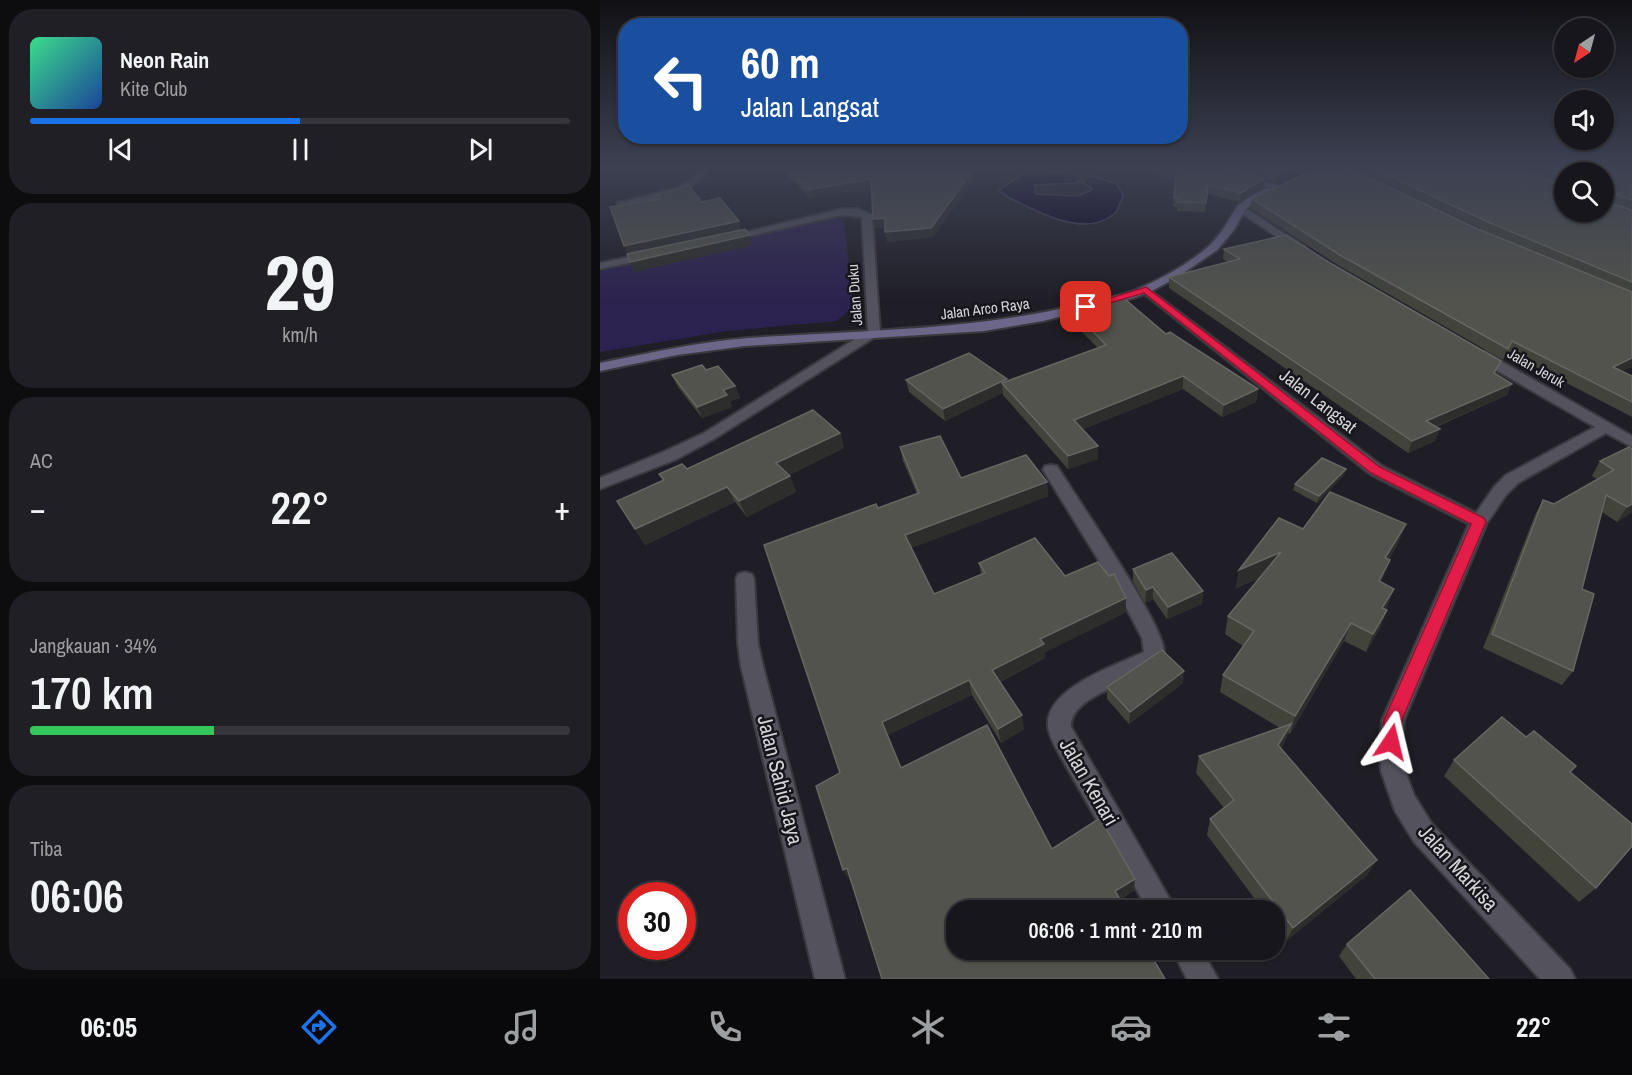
<!DOCTYPE html>
<html lang="id">
<head>
<meta charset="utf-8">
<style>
	body { margin:0; font-family:"Archivo Narrow",sans-serif; background:#201f25; color:#f1f3f6; height:100vh; display:flex; flex-direction:column; font-size:22px; white-space:nowrap }
	* { box-sizing:border-box; margin:0 }
	p { font-size:20px; color:#9e9fa3 }
	.icon { flex:none; width:33px; height:33px; fill:none; stroke:currentColor; stroke-width:2; stroke-linecap:round; stroke-linejoin:round }
	.map { position:relative; flex:1; overflow:hidden }
	.panel { display:flex; flex-direction:column; gap:9px; padding:9px; background:#0d0c0f; width:600px }
	.panel>* { flex:none }
	.banner { position:absolute; left:18px; top:18px; width:570px; height:126px; border-radius:24px; box-shadow:0 2px 4px #0004,0 0 0 2px #36353b; background:#1a4fa0; color:#fff; overflow:hidden }
	.needle { width:39px; rotate:216deg }
	.tools { position:absolute; left:954px; top:18px; display:grid; gap:12px }
	.tools a { display:grid; place-items:center; width:60px; height:60px; border-radius:50%; background:#17161c; box-shadow:0 2px 4px #0004,0 0 0 2px #36353b; font-size:30px }
	.speed { position:absolute; left:18px; top:882px; display:flex; gap:12px; font-size:30px; font-weight:700; text-align:center }
	.speed>* { display:grid; place-content:center; width:78px; height:78px; border-radius:50%; background:#17161c; box-shadow:0 2px 4px #0004,0 0 0 2px #36353b; line-height:1 }
	.speed .limit { border:9px solid #d22; background:#fff; color:#111 }
	.pin { position:absolute; display:grid; place-items:center; width:51px; height:51px; color:#fff; margin:-26px; border-radius:12px; box-shadow:0 3px 9px #0006 }
	.me { position:absolute; width:66px; margin:-33px; rotate:10deg; stroke-linejoin:round; filter:drop-shadow(0 0 4px #0008) }
	.turn { display:flex; align-items:center; gap:21px; height:126px; padding:0 24px; font-size:27px }
	.turn .icon { width:78px; height:78px; stroke-width:2.5 }
	.turn b { display:block; font-size:42px; line-height:51px }
	.big { font-size:45px; font-weight:600; line-height:1.1 }
	.panel .card { flex:1; display:flex; flex-direction:column; justify-content:center; gap:9px; min-width:0; padding:0 21px; border-radius:24px; background:#201f25 }
	.panel .dial { align-items:center; gap:0 }
	.dial b { font-size:78px; line-height:1 }
	.song { display:flex; align-items:center; gap:18px }
	.cover { width:72px; height:72px; border-radius:9px; background:linear-gradient(135deg,hsl(150 70% 55%),hsl(220 70% 35%)) }
	.played { height:6px; border-radius:3px; background:linear-gradient(90deg,#1a73e8 50%,#36353b 50%) }
	.keys { display:flex; justify-content:space-around; direction:ltr }
	.heat { display:flex; justify-content:space-between; align-items:center; font-size:33px; direction:ltr }
	.charge { height:9px; border-radius:4px; background:linear-gradient(90deg,#34c759 34%,#36353b 0) }
	.trip { position:absolute; left:346px; top:900px; width:339px; height:60px; border-radius:24px; background:#17161c; box-shadow:0 2px 4px #0004,0 0 0 2px #36353b; font-weight:600; line-height:60px; text-align:center }
	.dock { display:flex; height:96px; justify-content:space-around; align-items:center; background:#09090b; color:#9e9fa3 }
	.dock .icon { width:42px; height:42px }
	.dock .selected { color:#1a73e8 }
	.dock b { font-size:27px; color:#f1f3f6 }
	main { display:flex; flex:1; min-height:0 }
	.map>svg:first-child { display:block }
	.green { fill:#2c224f }
	.water { fill:#090023; stroke:#46405a; stroke-width:1.5 }
	.lines { fill:none; stroke-linecap:round; stroke-linejoin:round }
	.service-casing { stroke:#3a393f; stroke-width:3 }
	.minor-casing { stroke:#3a393f; stroke-width:4 }
	.secondary-casing { stroke:#3a393f; stroke-width:4 }
	.service { fill:#54535d; fill-rule:evenodd }
	.minor { fill:#54535d; fill-rule:evenodd }
	.secondary { fill:#6c6688; fill-rule:evenodd }
	.wall { fill:#42433b; fill-rule:evenodd }
	.shaded-wall { fill:#2d2e2b }
	.building { fill:#52534c; stroke:#666762; stroke-width:1.5 }
	.route { fill:#e11d48; stroke:#92132f; stroke-width:1.5 }
	.labels { text-anchor:middle; stroke-width:5; stroke-linejoin:round; paint-order:stroke }
	.far-street-label { font-size:15px; fill:#d4d4d9; stroke:#16151c }
	.street-label { font-size:18px; fill:#d4d4d9; stroke:#16151c }
	.near-street-label { font-size:21px; fill:#d4d4d9; stroke:#16151c }
</style>
</head>
<body>
<main>
<section class="panel">
<div class="card">
<div class="song"><i class="cover"></i><div><b>Neon Rain</b><p>Kite Club</p></div></div>
<div class="played"></div>
<div class="keys"><svg class="icon" aria-label="previous" viewBox="0 0 24 24"><path d="M18 5L8 12l10 7zM5 5v14"/></svg><svg class="icon" aria-label="pause" viewBox="0 0 24 24"><path d="M8 5v14M16 5v14"/></svg><svg class="icon" aria-label="next" viewBox="0 0 24 24"><path d="M6 5l10 7-10 7zM19 5v14"/></svg></div>
</div>
<div class="card dial"><b>29</b><p>km/h</p></div>
<div class="card"><p>AC</p>
<div class="heat"><a>−</a><b class="big">22°</b><a>+</a></div>
</div>
<div class="card"><p>Jangkauan · 34%</p><b class="big">170 km</b><div class="charge"></div></div>
<div class="card"><p>Tiba</p><b class="big">06:06</b></div>
</section>
<div class="map">
<svg width="1032" height="979" viewBox="0 0 1032 979">
	<rect width="100%" height="100%" fill="#1f1e26"/>
	<polygon class="green" points="235,217 244,222 254,306 237,321 127,331 0,352 0,266"/>
	<path class="water" d="M438,171L484,175L476,183L434,185L436,194L478,196L492,190L491,187L482,183L490,175L517,184L523,196C520,201 519,210 515,213C486,240 436,211 408,197L399,190L421,175Z"/>
	<g class="lines">
		<g class="service-casing">
			<g id="service">
				<polygon points="545,166 552,166 548,169"/>
				<polygon points="603,166 616,166 682,187 675,189"/>
			</g>
		</g>
		<g class="minor-casing">
			<g id="minor">
				<path d="M101,166H109C92,199 55,200 22,206L17,203L78,188L96,175Z"/>
				<polygon points="638,207 644,207 706,248 697,250 638,211"/>
				<polygon points="242,209 258,209 272,215 280,332 278,335 114,439 75,460 0,489 0,478 63,452 104,433 268,331 262,217 242,215 127,241 122,238"/>
				<polygon points="49,253 54,256 53,258 0,269 0,263"/>
				<polygon points="546,287 782,466 876,513 894,487 906,475 995,427 875,358 873,355 875,352 885,352 1032,436 1032,447 1006,433 918,483 906,495 887,523 804,720 802,742 805,771 814,795 832,824 970,969 975,979 940,979 814,842 795,811 781,771 780,742 782,720 869,524 770,474 542,292 542,288"/>
				<path d="M451,465L457,466C474,494 568,630 564,653C560,680 470,689 471,727L576,910H548L461,757C456,748 449,737 448,726C445,688 517,665 544,652L542,638L517,590L443,470L445,466Z"/>
				<polygon points="145,572 152,574 154,579 158,644 163,666 245,979 215,979 141,666 138,644 136,579 138,574"/>
				<polygon points="572,950 602,950 618,979 587,979"/>
			</g>
		</g>
		<g class="secondary-casing">
			<path id="secondary" d="M668,188L675,190L654,202L645,210L634,230L617,250L579,276L550,292L533,298L443,321L384,331L145,346L77,355L0,371V363C49,353 98,342 148,338C258,330 369,331 477,305C498,300 522,297 542,287C563,278 595,260 611,244C624,231 628,220 637,207C645,198 657,193 668,188Z"/>
		</g>
		<use href="#service" class="service"/>
		<use href="#minor" class="minor"/>
		<use href="#secondary" class="secondary"/>
	</g>
	<g class="wall">
		<polygon points="180,166 388,166 382,169 333,237 287,242 285,227 275,228 273,219 271,188 210,198 181,169"/>
		<polygon points="506,166 532,166 523,171"/>
		<polygon points="550,166 714,166 675,182 664,179 663,188 640,202 608,194 605,212 577,211 577,207 573,207 575,179 550,171"/>
		<path d="M748,166H930L923,169L935,174L938,166H1032V367L1022,371L1032,376V417L907,352L903,360L738,265L650,208L652,199L878,229L932,251L885,231ZM964,172L1004,212H964Z"/>
		<polygon points="624,249 895,374 907,395 836,427 840,429 835,441 808,453 569,288 569,277 628,262 623,259"/>
		<polygon points="469,307 566,334 658,389 656,402 622,417 583,389 483,429 498,459 468,469 403,395 403,393 345,421 309,392 306,380 407,379 407,381 498,348 469,319"/>
		<polygon points="106,370 135,386 140,398 130,401 132,407 102,418 78,387 72,375"/>
		<polygon points="240,433 244,448 189,475 196,492 147,517 135,502 45,545 17,501 63,481 59,474 87,469"/>
		<polygon points="300,447 361,478 447,482 448,496 311,548 334,594 381,574 379,563 465,576 526,598 526,612 445,652 445,658 400,682 424,729 401,743 372,695 287,735 301,768 452,849 534,890 520,900 251,882 243,870 240,773 278,508 317,494 303,461"/>
		<polygon points="1029,447 1032,512 1017,522 1002,512 982,589 973,671 962,685 883,648 935,515 943,500 954,504 997,479 992,476 1000,461"/>
		<polygon points="746,469 744,475 717,503 693,490 695,484"/>
		<polygon points="703,529 799,542 789,559 790,560 781,582 794,589 786,609 787,610 780,628 766,652 744,641 690,734 688,733 685,741 681,748 768,874 686,941 675,926 675,910 663,910 607,835 610,819 624,808 596,773 599,756 680,728 620,692 623,675 643,646 625,634 628,616 660,578 636,588 639,570"/>
		<polygon points="533,569 603,591 602,604 567,619 553,599 545,603 533,581"/>
		<polygon points="583,683 529,724 507,699 507,687"/>
		<polygon points="854,760 971,773 996,888 979,902 844,776"/>
		<polygon points="747,944 889,979 756,979 739,956"/>
	</g>
	<g class="shaded-wall">
		<polygon points="376,166 388,166 382,169 333,237 287,242 285,232"/>
		<polygon points="523,166 532,166 523,171"/>
		<polygon points="694,166 714,166 675,182 676,174"/>
		<polygon points="271,179 273,187 210,198 208,190"/>
		<polygon points="664,179 663,188 640,202 641,193"/>
		<polygon points="285,218 287,227 275,228 273,219"/>
		<polygon points="139,221 141,229 28,254 24,246"/>
		<polygon points="150,235 153,245 34,272 30,262"/>
		<polygon points="1032,358 1032,367 1007,378 1013,367"/>
		<polygon points="583,376 583,389 475,432 474,420"/>
		<polygon points="407,379 408,390 402,383 403,393 345,421 343,409"/>
		<polygon points="912,384 907,395 822,432 826,421"/>
		<polygon points="135,386 140,398 130,401 132,407 102,418 97,407 123,390"/>
		<polygon points="658,389 656,402 622,417 624,405"/>
		<polygon points="840,429 835,441 808,453 812,441"/>
		<polygon points="240,433 244,448 182,479 176,463"/>
		<polygon points="498,446 498,459 468,469 468,456"/>
		<polygon points="746,469 744,475 717,503 719,496"/>
		<polygon points="190,476 196,492 147,517 139,501"/>
		<polygon points="447,482 448,496 309,549 305,535"/>
		<polygon points="127,487 135,502 45,545 35,529"/>
		<polygon points="1032,504 1032,512 1017,522 1027,507"/>
		<polygon points="806,524 799,542 779,576 785,558"/>
		<polygon points="681,552 677,570 636,588 639,570"/>
		<polygon points="790,560 783,578 772,599 779,581"/>
		<polygon points="553,587 553,599 545,603 546,590"/>
		<polygon points="794,589 787,607 775,626 782,608"/>
		<polygon points="603,591 602,604 567,619 568,607"/>
		<polygon points="526,598 526,612 445,652 445,658 395,684 392,670 440,639"/>
		<polygon points="787,610 780,628 766,652 773,634"/>
		<polygon points="751,623 744,641 690,734 695,716"/>
		<polygon points="584,671 583,683 529,724 530,712"/>
		<polygon points="369,680 372,695 287,735 282,722"/>
		<polygon points="422,715 424,729 401,743 398,729"/>
		<polygon points="691,724 685,741 673,761 678,745"/>
		<polygon points="777,860 768,874 686,941 693,928"/>
		<polygon points="247,868 251,882 243,870"/>
		<polygon points="535,879 534,890 515,903 515,891"/>
	</g>
	<g class="building">
		<polygon points="184,166 376,166 331,228 285,232 285,218 273,219 271,179 208,190"/>
		<polygon points="564,166 624,166 664,179 641,193 608,185 606,203 577,202 578,198 574,198 576,170"/>
		<polygon points="652,166 694,166 676,174"/>
		<polygon points="721,166 745,166 878,229 1032,292 1032,358 1013,367 1032,376 1032,402 912,341 908,349 740,255 652,199"/>
		<polygon points="768,166 916,166 964,186 964,212 1004,212 1004,172 964,172 964,177 938,166 1032,166 1032,200 1007,192 1007,202 1032,210 1032,282 888,222"/>
		<polygon points="88,185 102,202 120,198 139,221 24,246 10,207 60,199 57,195"/>
		<polygon points="145,229 150,235 30,262 27,254"/>
		<polygon points="686,235 730,263 901,361 894,373 912,384 826,421 840,429 812,441 569,277 640,259 624,249"/>
		<polygon points="520,295 566,334 570,332 658,389 624,405 583,376 474,420 498,446 468,456 402,383 506,345 469,307"/>
		<polygon points="369,353 407,379 343,409 306,380"/>
		<polygon points="102,365 106,370 118,366 135,386 123,390 127,395 97,407 72,375"/>
		<polygon points="213,410 240,433 176,463 190,476 139,501 127,487 35,529 17,501 64,480 59,474 82,464 87,469"/>
		<polygon points="340,436 361,478 426,455 447,482 305,535 334,594 385,573 379,563 435,538 465,576 498,562 509,576 514,574 526,598 440,639 444,644 392,670 422,715 398,729 369,680 282,722 301,768 387,725 452,849 500,818 535,879 515,891 526,910 357,910 357,950 548,950 565,979 282,979 247,868 243,870 216,786 240,773 164,545 276,504 278,508 319,493 300,447"/>
		<polygon points="1029,447 1032,449 1032,504 1027,507 1006,495 982,589 994,594 973,671 892,634 943,500 954,504 1014,470 1000,461"/>
		<polygon points="722,458 746,469 719,496 695,484"/>
		<polygon points="730,492 806,524 785,558 790,560 779,581 794,589 782,608 787,610 773,634 751,623 695,716 623,675 654,631 628,616 681,552 639,570 679,518 703,529"/>
		<polygon points="572,553 603,591 568,607 553,587 546,590 533,569"/>
		<polygon points="562,650 584,671 530,712 507,687"/>
		<polygon points="902,717 926,737 934,731 976,766 970,772 1032,824 1032,846 996,888 854,760"/>
		<polygon points="691,724 678,745 777,860 693,928 610,819 634,800 599,756"/>
		<polygon points="810,890 889,979 775,979 747,944"/>
	</g>
	<linearGradient id="sky" x2="0" y2="1"><stop stop-color="#111015"/><stop offset="0.55" stop-color="#3c4152"/><stop offset="1" stop-color="#3c4152" stop-opacity="0"/></linearGradient>
	<rect width="1032" height="303" fill="url(#sky)"/>
	<polygon class="route" points="546,287 780,467 884,518 886,522 802,720 798,748 791,751 785,748 782,742 784,720 871,524 771,473 544,293 486,310 481,307"/>
	<g class="labels">
		<g class="far-street-label">
			<text transform="translate(255 295) rotate(-94)" y="5">Jalan Duku</text>
			<text transform="translate(385 309) rotate(-7)" y="5">Jalan Arco Raya</text>
			<text transform="translate(936 368) rotate(30)" y="5">Jalan Jeruk</text>
		</g>
		<g class="street-label">
			<text transform="translate(718 401) rotate(38)" y="6">Jalan Langsat</text>
		</g>
		<g class="near-street-label">
			<text transform="translate(180 780) rotate(76)" y="7">Jalan Sahid Jaya</text>
			<text transform="translate(489 782) rotate(60)" y="7">Jalan Kenari</text>
			<text transform="translate(858 868) rotate(48)" y="7">Jalan Markisa</text>
		</g>
	</g>
</svg>
<div class="tools">
<a><svg class="needle" viewBox="-14 -14 28 28"><path d="M0-13l5 13h-10z" fill="#e53935"/><path d="M0 13l5-13h-10z" fill="#9e9fa3"/></svg></a>
<a><svg class="icon" aria-label="sound" viewBox="0 0 24 24"><path d="M4 9h4l5-4v14l-5-4H4zM17 9q2 3 0 6"/></svg></a>
<a><svg class="icon" aria-label="search" viewBox="0 0 24 24"><circle cx="10" cy="10" r="6"/><path d="M15 15l6 6"/></svg></a>
</div>
<div class="speed"><div class="limit">30</div></div>
<div class="pin" style="left:486px;top:307px;background:#d93025"><svg class="icon" aria-label="arrive" viewBox="0 0 24 24"><path d="M6 21V4h12l-3 4 3 4H6"/></svg></div>
<svg class="me" style="left:791px;top:742px" viewBox="-20 -20 40 40"><path d="M0-17L14 15 0 8-14 15z" fill="#e11d48" stroke="#fff" stroke-width="4"/></svg>
<div class="trip">06:06 · 1 mnt · 210 m</div>
<div class="banner">
<div class="turn"><svg class="icon" aria-label="left" viewBox="0 0 24 24"><path d="M17 20v-9H6M10 6l-5 5 5 5"/></svg><div><b>60 m</b>Jalan Langsat</div></div>
</div>
</div>
</main>
<nav class="dock">
<b>06:05</b>
<svg class="icon selected" aria-label="directions" viewBox="0 0 24 24"><path d="M12 3l9 9-9 9-9-9zM9 14v-3h6M13 9l2 2-2 2"/></svg>
<svg class="icon" aria-label="music" viewBox="0 0 24 24"><path d="M9 18V5l10-2v13"/><circle cx="6" cy="18" r="3"/><circle cx="16" cy="16" r="3"/></svg>
<svg class="icon" aria-label="phone" viewBox="0 0 24 24"><path d="M5 4h4l2 5-3 2q2 4 5 5l2-3 5 2v4C11 20 4 13 5 4z"/></svg>
<svg class="icon" aria-label="climate" viewBox="0 0 24 24"><path d="M12 3v18M4 7l16 10M4 17L20 7"/></svg>
<svg class="icon" aria-label="car" viewBox="0 0 24 24"><path d="M5 17H2v-5l4-1 3-4h7l3 4 3 1v5h-3M9 17h6M6 11h13"/><circle cx="7" cy="17" r="2"/><circle cx="17" cy="17" r="2"/></svg>
<svg class="icon" aria-label="filters" viewBox="0 0 24 24"><path d="M4 7h16M4 17h16"/><circle cx="9" cy="7" r="2"/><circle cx="15" cy="17" r="2"/></svg>
<b>22°</b>
</nav>
</body>
</html>
